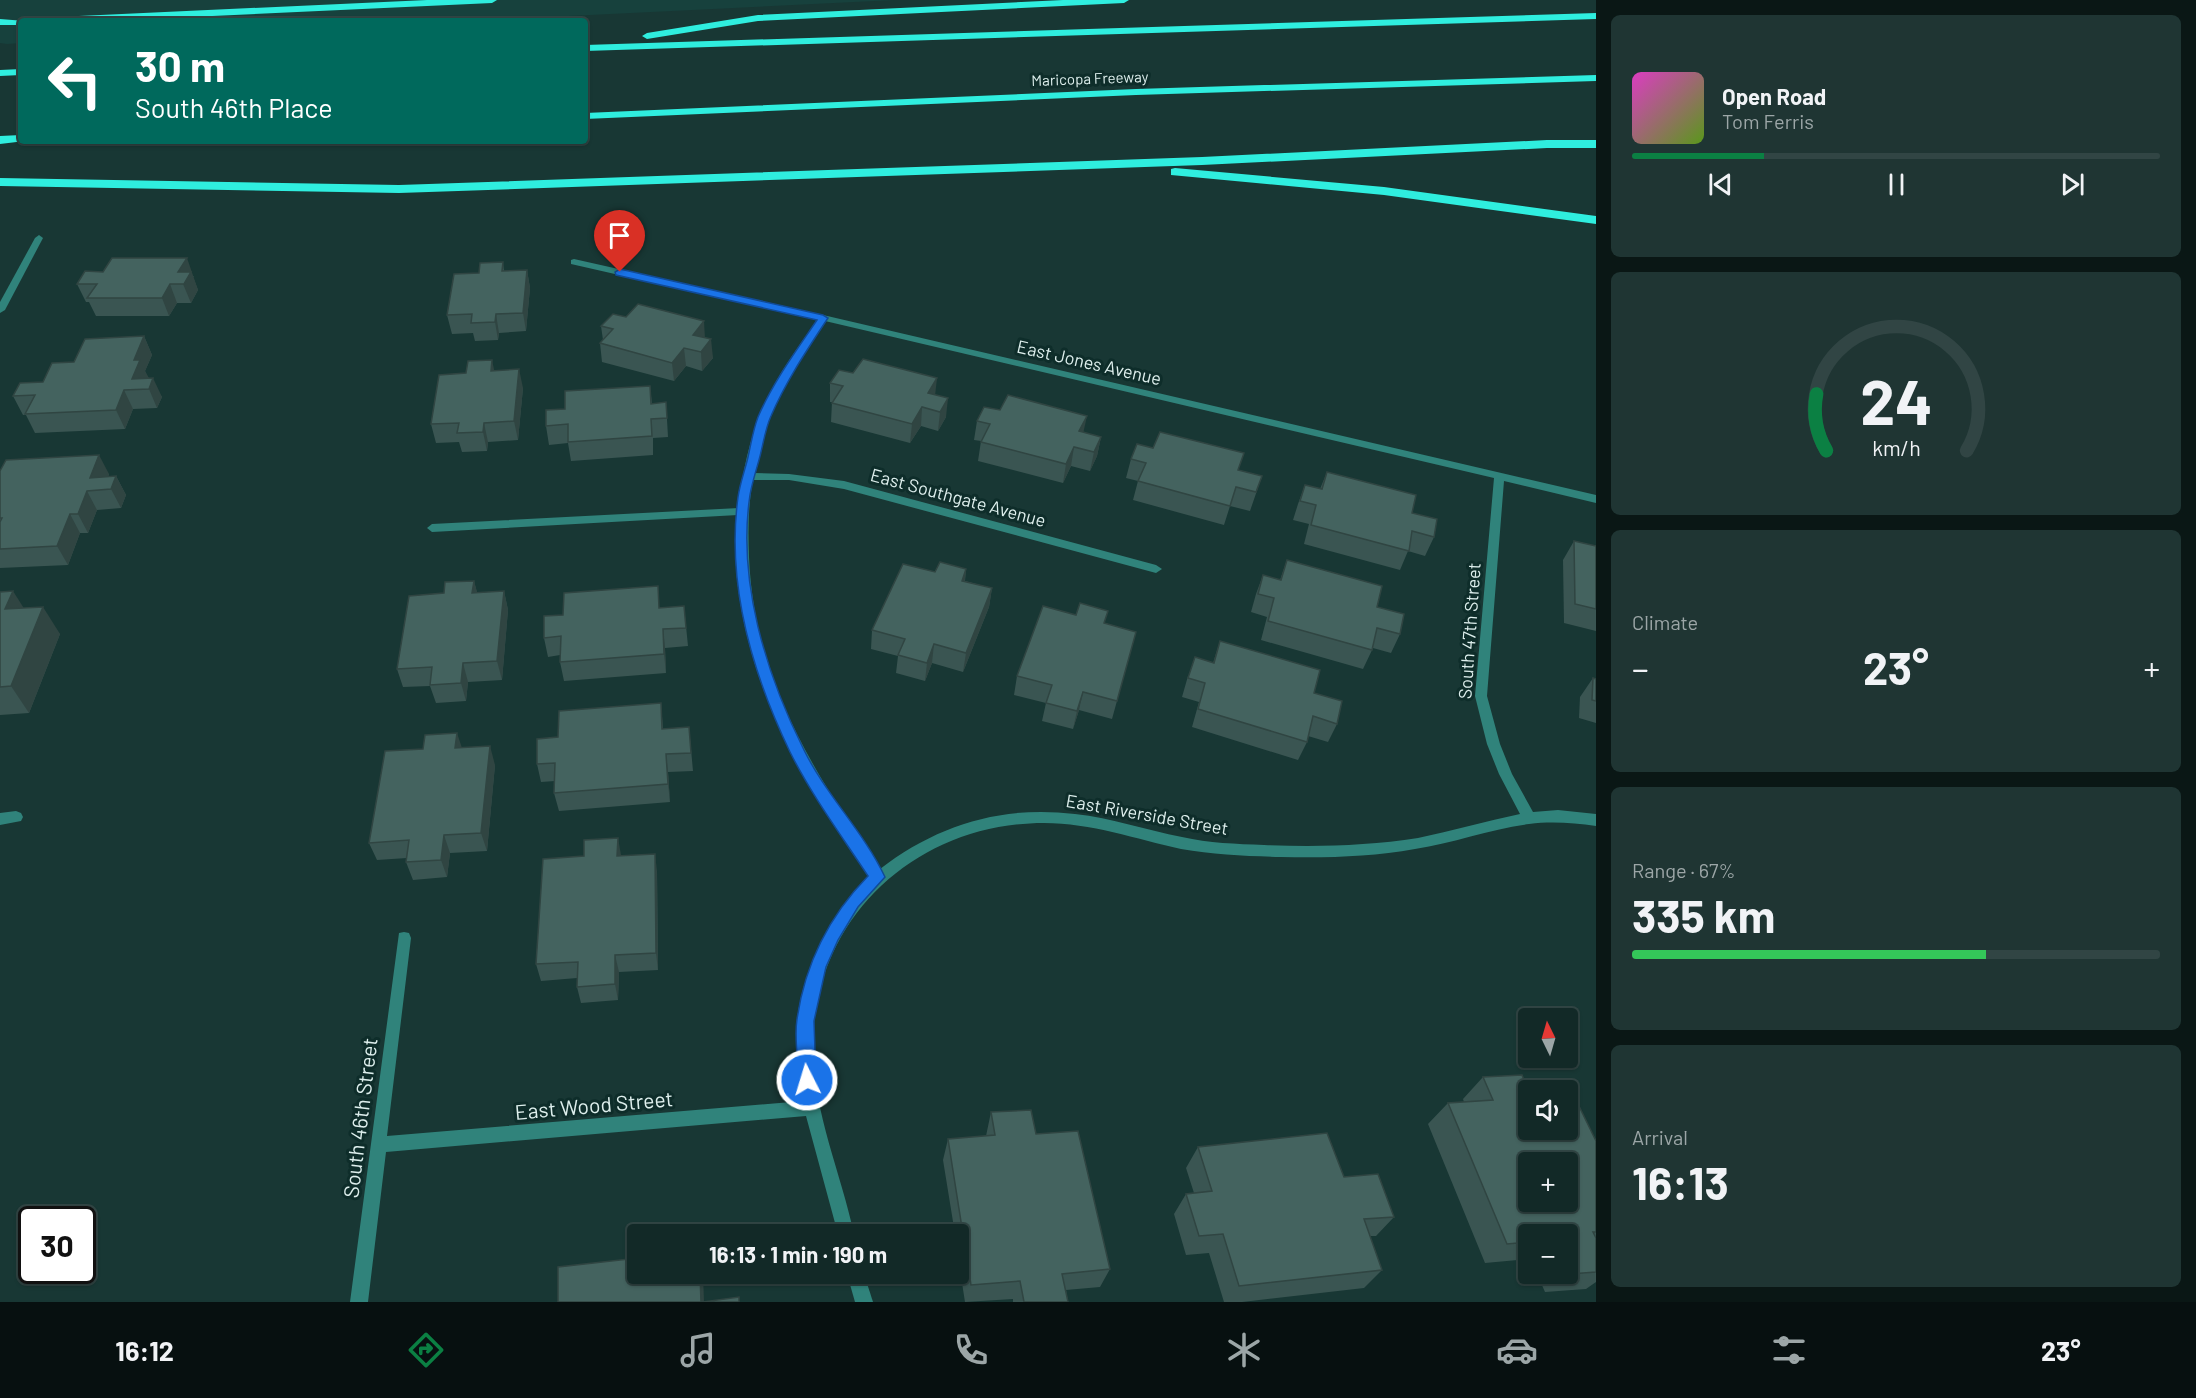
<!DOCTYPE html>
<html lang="en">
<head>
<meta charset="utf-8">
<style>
	body { margin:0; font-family:Barlow,sans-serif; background:#1f3533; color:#f1f3f6; height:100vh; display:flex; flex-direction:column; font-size:22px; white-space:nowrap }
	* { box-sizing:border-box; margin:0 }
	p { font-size:20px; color:#9ca6a7 }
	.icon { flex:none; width:33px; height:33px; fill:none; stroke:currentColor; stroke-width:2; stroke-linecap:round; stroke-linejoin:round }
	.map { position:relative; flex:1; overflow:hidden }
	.side { display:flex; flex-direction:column; gap:15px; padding:15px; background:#0a1715; width:600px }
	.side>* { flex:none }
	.top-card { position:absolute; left:18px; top:18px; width:570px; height:126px; border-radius:6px; box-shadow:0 2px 4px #0004,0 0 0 2px #314544; background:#00695c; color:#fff; overflow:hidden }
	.needle { width:39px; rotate:355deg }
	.fabs { position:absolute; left:1518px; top:1008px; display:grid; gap:12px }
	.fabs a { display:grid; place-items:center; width:60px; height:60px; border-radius:6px; background:#122927; box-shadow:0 2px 4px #0004,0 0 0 2px #314544; font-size:30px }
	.speed { position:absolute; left:18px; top:1206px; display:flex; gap:12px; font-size:30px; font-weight:700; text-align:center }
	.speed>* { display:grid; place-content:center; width:78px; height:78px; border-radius:50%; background:#122927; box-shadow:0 2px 4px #0004,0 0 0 2px #314544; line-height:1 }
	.speed .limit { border:3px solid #111; border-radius:9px; background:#fff; color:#111 }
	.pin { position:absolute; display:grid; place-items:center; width:51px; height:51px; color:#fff; margin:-62px -26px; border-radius:50% 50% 50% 0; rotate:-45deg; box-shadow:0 0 6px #0007 }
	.pin .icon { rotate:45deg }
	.me { position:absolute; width:66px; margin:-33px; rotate:355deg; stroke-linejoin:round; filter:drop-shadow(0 0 4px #0008) }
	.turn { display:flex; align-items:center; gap:21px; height:126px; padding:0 18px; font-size:27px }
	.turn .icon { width:78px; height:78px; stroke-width:2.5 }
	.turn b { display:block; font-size:42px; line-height:51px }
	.big { font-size:45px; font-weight:700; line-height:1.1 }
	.side .tile { flex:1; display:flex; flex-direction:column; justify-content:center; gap:9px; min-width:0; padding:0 21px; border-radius:9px; background:#1f3533 }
	.side .dial { align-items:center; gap:0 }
	.dial svg { height:156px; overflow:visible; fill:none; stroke:#314544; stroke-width:7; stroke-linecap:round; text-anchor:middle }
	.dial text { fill:#f1f3f6; stroke:none }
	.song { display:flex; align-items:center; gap:18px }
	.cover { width:72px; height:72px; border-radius:9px; background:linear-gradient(135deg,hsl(310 70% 55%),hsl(90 70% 35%)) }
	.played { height:6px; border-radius:3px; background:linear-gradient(90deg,#0b8043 25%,#314544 25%) }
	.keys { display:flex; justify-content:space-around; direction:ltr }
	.heat { display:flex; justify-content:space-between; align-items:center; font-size:33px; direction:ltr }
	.charge { height:9px; border-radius:4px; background:linear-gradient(90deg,#34c759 67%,#314544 0) }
	.trip { position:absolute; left:627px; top:1224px; width:342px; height:60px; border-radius:6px; background:#122927; box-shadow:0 2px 4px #0004,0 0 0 2px #314544; font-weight:700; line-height:60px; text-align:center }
	.menu { display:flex; height:96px; justify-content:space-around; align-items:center; background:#071010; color:#9ca6a7 }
	.menu .icon { width:42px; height:42px }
	.menu .selected { color:#0b8043 }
	.menu b { font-size:27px; color:#f1f3f6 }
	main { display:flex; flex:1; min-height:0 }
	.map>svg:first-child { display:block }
	.built { fill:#17413d }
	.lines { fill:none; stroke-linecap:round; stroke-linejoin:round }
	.minor { fill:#30837b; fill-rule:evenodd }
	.motorway { fill:#2feedf; fill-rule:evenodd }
	.wall { fill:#3a5552 }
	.shaded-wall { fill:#304542 }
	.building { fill:#44635f; stroke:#304542; stroke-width:1.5; fill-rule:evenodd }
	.route { fill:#1a73e8; stroke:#114b97; stroke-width:1.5 }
	.labels { text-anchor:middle; stroke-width:6; stroke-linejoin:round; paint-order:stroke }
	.far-street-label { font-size:15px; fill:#deefed; stroke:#0e2d2a }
	.street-label { font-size:18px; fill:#deefed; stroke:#0e2d2a }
	.near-street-label { font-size:21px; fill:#deefed; stroke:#0e2d2a }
</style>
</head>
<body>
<main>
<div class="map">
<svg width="1596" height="1302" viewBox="0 0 1596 1302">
	<rect width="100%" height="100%" fill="#183734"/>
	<polygon class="built" points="0,0 895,0 468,21 21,21 21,43 7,44 0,43"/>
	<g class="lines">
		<g class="minor">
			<polygon points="39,235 43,238 5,310 0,313 0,302 35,238"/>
			<path d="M574,259L823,315L1596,495V503L1504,481L1487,696L1500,744L1512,774L1533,812L1558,810L1596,814V826C1574,823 1552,821 1529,824C1491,829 1453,843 1415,849C1371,857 1326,858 1281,857C1248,856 1214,855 1181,849C1136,839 1091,823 1044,823C916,823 811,919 813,1050C814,1114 841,1173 854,1234H838L806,1116L386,1152L368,1302H350L399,933L404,932L409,933L411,938L387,1136L803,1101C786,1015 810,941 870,877C796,765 726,656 738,515L432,532L427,528L432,524L739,508C742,467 753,425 772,389C785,364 802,342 817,320L571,264V260ZM825,321L1494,478L1475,696L1487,744L1499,774L1520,814C1486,821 1452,831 1418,838C1367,846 1315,847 1264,845C1236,844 1209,843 1182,837C1146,830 1112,818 1075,814C1002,805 937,825 880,869C813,770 754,681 749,557C748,532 748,505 753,480H789L844,489L1156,573L1162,569L1156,565L844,481L789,474L754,473C761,444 769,415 782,388C794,365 811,343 825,321Z"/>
			<polygon points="16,811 21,813 23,817 21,821 0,825 0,813"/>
			<polygon points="847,1274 864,1274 873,1302 855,1302"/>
		</g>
		<g class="motorway">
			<polygon points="427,0 497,0 492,3 103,21 31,21 36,18"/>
			<polygon points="1063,0 1129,0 1124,3 758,21 647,39 642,36 647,33 758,15"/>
			<polygon points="1596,13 1596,19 585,51 585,45"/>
			<polygon points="0,19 25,21 21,21 21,25 0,25"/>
			<polygon points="21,69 21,75 0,76 0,70"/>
			<polygon points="1596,75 1596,81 1136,95 585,119 585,113 1136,89"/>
			<polygon points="21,135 21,141 25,141 0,144 0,136"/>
			<polygon points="1547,140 1596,140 1596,148 1547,148 1202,165 399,193 0,186 0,178 399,185 1202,157"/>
			<polygon points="1175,168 1384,187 1596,216 1596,224 1384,195 1171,175 1171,169"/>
		</g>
	</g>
	<g class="wall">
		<polygon points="503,262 504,271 527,270 530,288 526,331 499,333 498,340 475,341 473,333 452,334 447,315 479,273"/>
		<polygon points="103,272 194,276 193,277 198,290 191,303 177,303 169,316 96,316 89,302 86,302 77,284"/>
		<polygon points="601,326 705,338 713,358 702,371 686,366 674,381 602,362 600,343 603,340"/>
		<polygon points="144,336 152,355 145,371 148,378 162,397 157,408 133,409 125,429 35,433 26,415 23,415 13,396 43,382 74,362"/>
		<polygon points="494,371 523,388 518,440 488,442 487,451 462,452 459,442 436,443 431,424 466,373"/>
		<polygon points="830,383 936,395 946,417 938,431 921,426 910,443 831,422 832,402 830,402"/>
		<polygon points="650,386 652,404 666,402 668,437 653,438 653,455 571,461 568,443 549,445 546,426"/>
		<polygon points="977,421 1083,432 1101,437 1097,456 1090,471 1071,466 1063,483 978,461 981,441 974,440"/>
		<polygon points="1131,459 1238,470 1262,476 1250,511 1230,506 1224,525 1133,500 1138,481 1126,478"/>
		<polygon points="0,471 109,474 108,477 116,476 126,495 121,508 97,510 88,533 80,533 68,565 0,568"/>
		<polygon points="1327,472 1412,513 1434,537 1425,556 1408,551 1400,570 1304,544 1309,524 1293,520 1298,504 1305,485 1320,489"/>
		<polygon points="1574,541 1596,546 1596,631 1564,623 1563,560"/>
		<polygon points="1287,560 1377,607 1400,634 1391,653 1373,648 1363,669 1261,640 1267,617 1251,612 1256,594 1263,575 1280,580"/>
		<polygon points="966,569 965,581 992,588 989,607 963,672 932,663 925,681 896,673 898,656 871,649 872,630 935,572"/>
		<polygon points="474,581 477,593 504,591 508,610 502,680 468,682 466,701 436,703 430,686 403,687 397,669 444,593"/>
		<polygon points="0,592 60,634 29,713 0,715"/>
		<polygon points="684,606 688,646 665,648 666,673 564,681 560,662 560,655 548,657 544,638 660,608"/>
		<polygon points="1105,623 1136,632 1112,719 1079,710 1073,729 1042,721 1046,703 1014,695 1017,676"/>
		<polygon points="1220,641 1314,693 1337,724 1328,742 1308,736 1307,742 1298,760 1192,727 1199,702 1182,697 1188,676 1213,663"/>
		<polygon points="1593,678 1596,679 1596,723 1579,718 1580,697"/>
		<polygon points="661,703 663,729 689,727 693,771 668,772 670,802 559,811 554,793 555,781 541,782 537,764 558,737"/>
		<polygon points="462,748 495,765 487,851 450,853 447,877 413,880 406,862 407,858 377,860 369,843"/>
		<polygon points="621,856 657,871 658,970 619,972 618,1000 581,1003 577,987 577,978 541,981 536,964"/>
		<polygon points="1483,1077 1528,1130 1596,1141 1596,1282 1586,1289 1545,1292 1537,1274 1568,1274 1568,1234 1528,1234 1528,1259 1485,1263 1428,1124 1448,1103 1464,1102 1463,1099"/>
		<polygon points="991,1112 1036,1134 1110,1269 1100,1287 1066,1290 1068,1302 1013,1302 1013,1299 965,1302 958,1257 958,1234 955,1234 943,1160 948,1139 986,1136"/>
		<polygon points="1198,1147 1344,1177 1394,1217 1376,1236 1370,1236 1382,1270 1364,1288 1242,1302 1224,1302 1209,1253 1186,1255 1174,1214 1186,1194 1194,1193 1186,1168"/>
	</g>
	<g class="shaded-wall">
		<polygon points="187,258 198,290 191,303 178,272"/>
		<polygon points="527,270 530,288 526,331 523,313"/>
		<polygon points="170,284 177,303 169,316 162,298"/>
		<polygon points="496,314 499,333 498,340 495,322"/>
		<polygon points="704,321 705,339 693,335"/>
		<polygon points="144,336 152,355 145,371 149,378 132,379 134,360"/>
		<polygon points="711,339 713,358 702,371 701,352"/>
		<polygon points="684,348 686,366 674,381 672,363"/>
		<polygon points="492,360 496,379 491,371"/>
		<polygon points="519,369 523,388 518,440 514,421"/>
		<polygon points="153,378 162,397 157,408 149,389"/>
		<polygon points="937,378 935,396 928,393"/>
		<polygon points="124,390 133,409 125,429 116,410"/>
		<polygon points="948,398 946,417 938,431 940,412"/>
		<polygon points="922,407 921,426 910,443 912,424"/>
		<polygon points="1087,416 1083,434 1079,431"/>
		<polygon points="484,423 488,442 487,451 483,432"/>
		<polygon points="1101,437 1097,456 1090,471 1094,452"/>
		<polygon points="1074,447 1071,466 1063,483 1066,464"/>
		<polygon points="99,455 109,474 103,490 90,478"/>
		<polygon points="116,476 126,495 121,508 111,489"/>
		<polygon points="87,491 97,510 88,533 78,514"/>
		<polygon points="70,514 80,533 68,565 57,546"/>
		<polygon points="966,569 964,588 962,581"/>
		<polygon points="474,581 479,599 472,593"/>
		<polygon points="992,588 989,607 963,672 966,653"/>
		<polygon points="13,591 30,618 5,609"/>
		<polygon points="504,591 508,610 502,680 497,661"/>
		<polygon points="43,607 60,634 29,713 11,686"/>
		<polygon points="663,629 665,648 666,673 664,654"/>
		<polygon points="934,644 932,663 925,681 927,663"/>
		<polygon points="463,663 468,682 466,701 461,683"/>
		<polygon points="1083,692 1079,710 1073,729 1077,711"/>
		<polygon points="457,733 463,751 455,748"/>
		<polygon points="490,746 495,765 487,851 481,833"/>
		<polygon points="666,754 668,772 670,802 668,784"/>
		<polygon points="444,835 450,853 447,877 441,860"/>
		<polygon points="618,838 621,855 620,874 617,856"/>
		<polygon points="655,854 657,871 658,970 656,953"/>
		<polygon points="615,955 619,972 618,1000 615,984"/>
		<polygon points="700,1274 703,1274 704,1302 701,1302"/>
	</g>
	<g class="building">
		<polygon points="112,258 187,258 178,272 191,272 184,284 170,284 162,298 87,298 97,284 77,284 85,271 103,272"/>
		<polygon points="503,262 502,271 527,270 523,313 496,314 495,322 471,323 472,314 447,315 454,274 479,273 480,263"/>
		<polygon points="638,304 704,321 693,335 711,339 701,352 684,348 672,363 600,343 613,329 601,326 613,314 626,317"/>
		<polygon points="144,336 134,360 140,360 132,379 153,378 149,389 124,390 116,410 25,414 35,395 13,396 20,383 43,382 52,363 74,362 85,339"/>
		<polygon points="863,359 937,378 928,393 948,398 940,412 922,407 912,424 832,403 843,386 830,383 839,370 853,373"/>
		<polygon points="492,360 491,371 519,369 514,421 484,423 483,432 457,433 459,423 431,424 439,375 466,373 468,361"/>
		<polygon points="650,386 651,404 666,402 667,418 651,419 652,436 568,442 568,424 546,426 546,410 565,409 565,391"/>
		<polygon points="1008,395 1087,416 1079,431 1101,437 1094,452 1074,447 1066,464 981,442 990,424 977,421 984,407 1000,410"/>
		<polygon points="1160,432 1244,453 1238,470 1262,476 1256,492 1236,487 1230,506 1138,481 1146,463 1131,459 1137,444 1153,448"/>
		<polygon points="99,455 90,478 116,476 111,489 87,491 78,514 70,514 57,546 0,549 0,522 2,518 0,518 0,471 6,460"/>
		<polygon points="1327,472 1416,495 1412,513 1437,519 1434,537 1412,531 1409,551 1311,525 1316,505 1300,501 1305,485 1322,489"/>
		<polygon points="1574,541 1596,546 1596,609 1575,604"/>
		<polygon points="1287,560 1382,586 1377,607 1404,614 1400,634 1377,628 1372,650 1268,621 1274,598 1258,594 1263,575 1281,580"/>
		<polygon points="940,562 966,569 962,581 992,588 966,653 934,644 927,663 898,655 905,639 872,630 903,564 935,572"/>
		<polygon points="474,581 472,593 504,591 497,661 463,663 461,683 430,685 432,667 397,669 409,596 444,593 445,582"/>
		<polygon points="658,586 659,608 684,606 686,628 663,629 664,654 560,662 561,636 544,638 544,616 563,615 564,593"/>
		<polygon points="13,591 5,609 43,607 11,686 0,687 0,592"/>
		<polygon points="1080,603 1108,611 1104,623 1136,632 1117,701 1083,692 1077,711 1046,703 1052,685 1017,676 1043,606 1076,615"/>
		<polygon points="1220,641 1320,670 1314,693 1342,701 1337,724 1313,716 1307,742 1198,709 1205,683 1188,678 1195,657 1214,663"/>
		<polygon points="1593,678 1596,679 1596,701 1592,700"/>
		<polygon points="661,703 662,729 689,727 691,753 666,754 668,784 554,793 555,763 537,764 537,739 558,737 559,711"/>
		<polygon points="457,733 455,748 490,746 481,833 444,835 441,860 406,862 409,840 369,843 385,751 423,749 425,735"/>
		<polygon points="618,838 617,856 655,854 656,953 615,955 615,984 577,987 578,962 536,964 543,859 584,856 584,840"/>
		<path d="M1522,1075L1528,1091V1130H1568V1096H1574L1596,1141V1232H1593L1596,1238V1272L1570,1274L1568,1270V1234H1528V1242L1507,1244L1448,1103L1493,1100L1483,1077ZM1528,1162H1568V1202H1528Z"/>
		<polygon points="1031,1110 1036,1134 1078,1131 1110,1269 1062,1274 1068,1302 1024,1302 1020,1281 971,1285 948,1139 995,1135 991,1112"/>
		<polygon points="1327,1133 1344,1177 1378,1174 1394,1217 1364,1219 1382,1270 1239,1286 1223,1234 1199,1236 1186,1194 1212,1191 1198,1147"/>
		<polygon points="638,1258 638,1274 700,1274 701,1302 558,1302 558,1267"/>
		<polygon points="739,1297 739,1302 703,1302"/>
	</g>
	<path class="route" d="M620,269L823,315L828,318C807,350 786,381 771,416C765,429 763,446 759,460C756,471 752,483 750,495C737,581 766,674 804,750C826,795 864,832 885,877L858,907L838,940L826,967L814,1021L816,1080L814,1086L807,1088L801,1086L799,1080C798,1060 794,1038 797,1019C805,964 830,915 868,876C841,835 812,796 790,752C752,673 726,585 738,497C740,483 745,470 748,457C751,444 753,430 758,417C773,382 796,351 817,320L616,275L615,272Z"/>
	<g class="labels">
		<g class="far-street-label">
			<text transform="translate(1090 79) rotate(-2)" y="5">Maricopa Freeway</text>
		</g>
		<g class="street-label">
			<text transform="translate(1089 363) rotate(13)" y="6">East Jones Avenue</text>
			<text transform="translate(958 498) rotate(15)" y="6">East Southgate Avenue</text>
			<text transform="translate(1470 631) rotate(-86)" y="6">South 47th Street</text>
			<text transform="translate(1147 815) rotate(10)" y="6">East Riverside Street</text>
		</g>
		<g class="near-street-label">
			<text transform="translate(594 1106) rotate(-5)" y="7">East Wood Street</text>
			<text transform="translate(361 1118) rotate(-83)" y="7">South 46th Street</text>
		</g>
	</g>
</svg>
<div class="fabs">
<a><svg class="needle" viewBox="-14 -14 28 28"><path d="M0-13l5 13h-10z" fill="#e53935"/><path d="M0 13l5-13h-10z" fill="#9ca6a7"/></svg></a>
<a><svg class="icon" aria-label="sound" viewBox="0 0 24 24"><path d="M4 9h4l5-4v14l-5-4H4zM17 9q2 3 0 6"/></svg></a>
<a>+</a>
<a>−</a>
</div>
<div class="speed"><div class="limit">30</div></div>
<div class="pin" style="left:620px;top:272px;background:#d93025"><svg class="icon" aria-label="arrive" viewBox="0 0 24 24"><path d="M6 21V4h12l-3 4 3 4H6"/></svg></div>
<svg class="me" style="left:807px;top:1080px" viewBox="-20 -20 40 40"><circle r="17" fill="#1a73e8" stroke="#fff" stroke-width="3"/><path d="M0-11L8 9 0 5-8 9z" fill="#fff"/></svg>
<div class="trip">16:13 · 1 min · 190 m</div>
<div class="top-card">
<div class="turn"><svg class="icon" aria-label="left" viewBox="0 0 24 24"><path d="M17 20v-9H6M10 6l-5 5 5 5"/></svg><div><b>30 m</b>South 46th Place</div></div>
</div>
</div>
<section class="side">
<div class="tile">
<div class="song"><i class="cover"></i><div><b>Open Road</b><p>Tom Ferris</p></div></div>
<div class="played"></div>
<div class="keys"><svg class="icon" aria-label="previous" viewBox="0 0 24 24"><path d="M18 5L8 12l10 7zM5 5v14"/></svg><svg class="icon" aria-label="pause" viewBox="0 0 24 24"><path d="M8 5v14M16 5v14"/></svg><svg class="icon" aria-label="next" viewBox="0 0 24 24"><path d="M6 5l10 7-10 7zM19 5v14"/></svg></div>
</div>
<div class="tile dial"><svg viewBox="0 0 100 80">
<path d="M14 69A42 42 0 1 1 86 69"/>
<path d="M14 69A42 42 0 0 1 9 40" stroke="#0b8043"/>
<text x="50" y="56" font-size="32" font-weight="700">24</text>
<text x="50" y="72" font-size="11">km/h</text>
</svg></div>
<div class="tile"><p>Climate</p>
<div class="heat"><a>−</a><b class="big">23°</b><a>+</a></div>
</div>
<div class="tile"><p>Range · 67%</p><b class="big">335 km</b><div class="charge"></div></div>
<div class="tile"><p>Arrival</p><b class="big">16:13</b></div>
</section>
</main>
<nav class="menu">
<b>16:12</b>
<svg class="icon selected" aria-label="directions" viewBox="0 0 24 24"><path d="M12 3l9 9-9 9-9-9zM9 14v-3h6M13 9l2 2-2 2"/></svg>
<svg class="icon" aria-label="music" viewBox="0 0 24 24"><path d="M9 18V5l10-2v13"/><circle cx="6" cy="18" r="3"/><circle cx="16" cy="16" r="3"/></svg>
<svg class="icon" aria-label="phone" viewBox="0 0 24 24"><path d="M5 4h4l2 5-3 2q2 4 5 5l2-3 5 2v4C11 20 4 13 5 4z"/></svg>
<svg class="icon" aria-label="climate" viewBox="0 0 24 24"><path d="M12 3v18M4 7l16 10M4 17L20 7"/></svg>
<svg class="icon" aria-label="car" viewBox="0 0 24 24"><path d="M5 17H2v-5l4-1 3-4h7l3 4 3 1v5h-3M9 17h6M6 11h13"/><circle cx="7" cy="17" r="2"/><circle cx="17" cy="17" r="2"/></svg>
<svg class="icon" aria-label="filters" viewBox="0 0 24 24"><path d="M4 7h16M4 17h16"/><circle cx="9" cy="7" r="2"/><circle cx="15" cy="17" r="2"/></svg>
<b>23°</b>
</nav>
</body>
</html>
